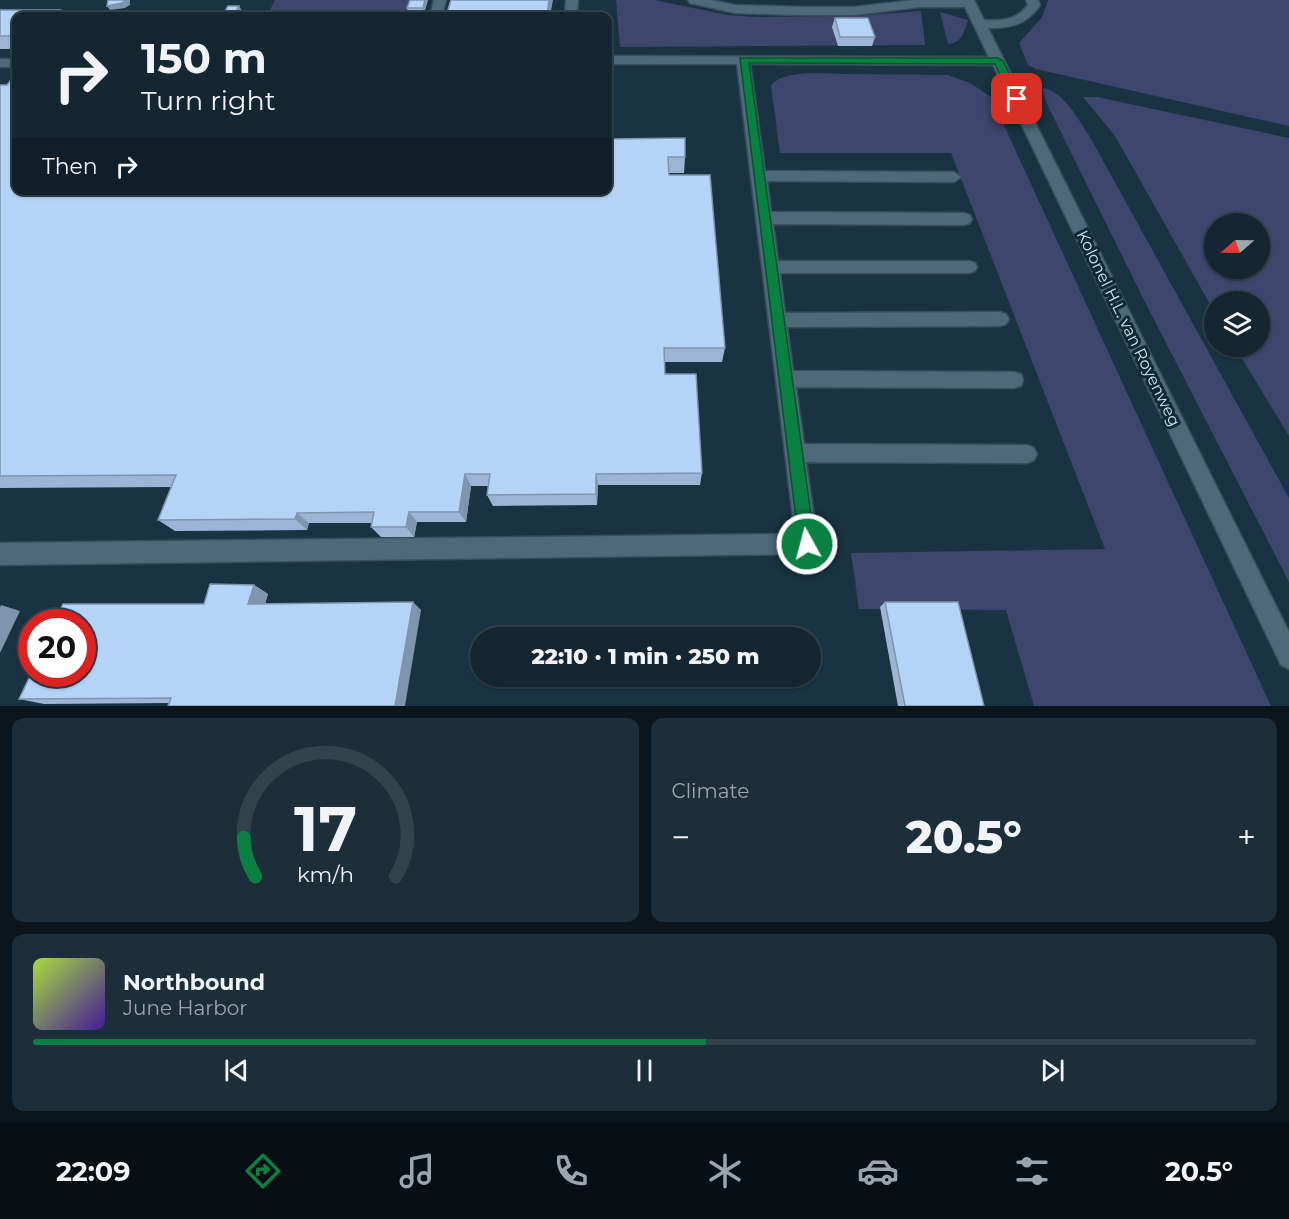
<!DOCTYPE html>
<html lang="en">
<head>
<meta charset="utf-8">
<style>
	body { margin:0; font-family:Montserrat,sans-serif; background:#1c2e3a; color:#f1f3f6; height:100vh; display:flex; flex-direction:column; font-size:22px; white-space:nowrap }
	* { box-sizing:border-box; margin:0 }
	p { font-size:20px; color:#9da5ac }
	.icon { flex:none; width:33px; height:33px; fill:none; stroke:currentColor; stroke-width:2; stroke-linecap:round; stroke-linejoin:round }
	.map { position:relative; height:706px; overflow:hidden }
	.panel { display:flex; flex-direction:column; gap:12px; padding:12px; background:#0a151c; flex:1 }
	.panel>* { flex:none }
	.hud { position:absolute; left:12px; top:12px; width:600px; height:183px; border-radius:12px; box-shadow:0 2px 4px #0004,0 0 0 2px #32434d; background:#132632; color:#f1f3f6; overflow:hidden }
	.needle { width:39px; rotate:250deg }
	.fabs { position:absolute; left:1204px; top:213px; display:grid; gap:12px }
	.fabs a { display:grid; place-items:center; width:66px; height:66px; border-radius:50%; background:#132632; box-shadow:0 2px 4px #0004,0 0 0 2px #32434d; font-size:30px }
	.speed { position:absolute; left:18px; top:609px; display:flex; gap:12px; font-size:30px; font-weight:700; text-align:center }
	.speed>* { display:grid; place-content:center; width:78px; height:78px; border-radius:50%; background:#132632; box-shadow:0 2px 4px #0004,0 0 0 2px #32434d; line-height:1 }
	.speed .limit { border:9px solid #d22; background:#fff; color:#111 }
	.pin { position:absolute; display:grid; place-items:center; width:51px; height:51px; color:#fff; margin:-26px; border-radius:12px; box-shadow:0 3px 9px #0006 }
	.me { position:absolute; width:66px; margin:-33px; rotate:353deg; stroke-linejoin:round; filter:drop-shadow(0 0 4px #0008) }
	.turn { display:flex; align-items:center; gap:21px; height:126px; padding:0 30px; font-size:27px }
	.turn .icon { width:78px; height:78px; stroke-width:2.5 }
	.turn b { display:block; font-size:42px; line-height:51px }
	.then { display:flex; align-items:center; height:57px; padding:0 30px; background:#0003; gap:12px; font-size:22px }
	.big { font-size:45px; font-weight:800; line-height:1.1 }
	.panel .widget { flex:1; display:flex; flex-direction:column; justify-content:center; gap:9px; min-width:0; padding:0 21px; border-radius:12px; background:#1c2e3a }
	.panel .dial { align-items:center; gap:0 }
	.dial svg { height:156px; overflow:visible; fill:none; stroke:#32434d; stroke-width:7; stroke-linecap:round; text-anchor:middle }
	.dial text { fill:#f1f3f6; stroke:none }
	.song { display:flex; align-items:center; gap:18px }
	.cover { width:72px; height:72px; border-radius:9px; background:linear-gradient(135deg,hsl(80 70% 55%),hsl(260 70% 35%)) }
	.played { height:6px; border-radius:3px; background:linear-gradient(90deg,#0b8043 55%,#32434d 55%) }
	.keys { display:flex; justify-content:space-around; direction:ltr }
	.heat { display:flex; justify-content:space-between; align-items:center; font-size:33px; direction:ltr }
	.panel .tiles { flex:1; display:grid; gap:12px; grid-template-columns:1fr 1fr }
	.widget:last-child { grid-column:span 2 }
	.trip { position:absolute; left:470px; top:627px; width:351px; height:60px; border-radius:30px; background:#132632; box-shadow:0 2px 4px #0004,0 0 0 2px #32434d; font-weight:800; line-height:60px; text-align:center }
	.tab-bar { display:flex; height:96px; justify-content:space-around; align-items:center; background:#080f14; color:#9da5ac }
	.tab-bar .icon { width:42px; height:42px }
	.tab-bar .selected { color:#0b8043 }
	.tab-bar b { font-size:27px; color:#f1f3f6 }
	.map>svg:first-child { display:block }
	.green { fill:#3d466d; fill-rule:evenodd }
	.lines { fill:none; stroke-linecap:round; stroke-linejoin:round }
	.minor-casing { stroke:#384e5b; stroke-width:3 }
	.minor { fill:#4e697a; fill-rule:evenodd }
	.wall { fill:#9cb5d4 }
	.shaded-wall { fill:#7f94ad }
	.building { fill:#b5d3f7; stroke:#7f94ad; stroke-width:1.5 }
	.route { fill:#0b8043; stroke:#07532c; stroke-width:1.5 }
	.labels { text-anchor:middle; stroke-width:6; stroke-linejoin:round; paint-order:stroke }
	.street-label { font-size:16px; fill:#d3e2ec; stroke:#0f2937 }
</style>
</head>
<body>
<div class="map">
<svg width="1289" height="706" viewBox="0 0 1289 706">
	<rect width="100%" height="100%" fill="#193342"/>
	<g class="green">
		<polygon points="275,0 419,0 414,16 267,16"/>
		<polygon points="616,0 654,0 728,15 756,17 852,16 921,11 925,45 620,47"/>
		<polygon points="1048,0 1289,0 1289,126 1036,69 1028,65 1019,43 1042,17"/>
		<path d="M940,12L968,20C964,32 962,43 948,44Z"/>
		<path d="M846,74L948,75L970,83L991,97L1271,706H1034L1006,610L859,609L851,553L1105,549L951,153H780L771,86C782,69 827,74 846,74Z"/>
		<path d="M1045,88C1066,95 1078,119 1090,137L1289,498V582L1144,300L1046,102L1042,89Z"/>
		<path d="M1083,97H1097L1289,138V436L1235,347L1260,346V302H1215V313L1115,136ZM1215,224H1260V268H1215Z"/>
	</g>
	<g class="lines">
		<g class="minor-casing">
			<g id="minor">
				<polygon points="434,0 446,0 442,16 430,16"/>
				<polygon points="566,0 578,0 577,16 565,16"/>
				<path d="M688,0H710L735,5L801,7H854L915,0H974L984,20C1002,21 1017,20 1028,5L1026,0H1038L1040,5L1038,8C1025,25 1009,28 988,28L1289,632V669L1281,665L993,65L750,64L765,171L954,172L961,177L954,182L767,181L771,212L964,213L970,215L972,219L970,223L964,225L773,224L778,261H969L975,263L977,267L975,271L969,273H780L785,313L1000,312L1006,314L1009,319L1006,324L1000,326L787,327L793,371L1014,372L1021,374L1023,380L1021,386L1014,388L796,387L804,444L1027,445L1034,448L1037,454L1034,460L1027,463L806,462L818,544L815,551L807,554L0,565V543L795,534L737,64H608V56L989,57L965,7H920L854,15H801L735,13L690,3Z"/>
				<rect x="0" y="59" width="16" height="8"/>
			</g>
		</g>
		<use href="#minor" class="minor"/>
	</g>
	<g class="wall">
		<polygon points="410,0 428,0 424,13 408,13 407,8"/>
		<polygon points="0,10 60,10 65,16 16,16 16,49 0,49"/>
		<polygon points="835,18 875,37 872,46 838,46 832,27"/>
		<polygon points="0,85 613,85 612,139 685,157 684,173 669,173 725,348 722,362 664,362 665,374 702,473 700,485 598,485 597,505 493,506 487,495 489,486 471,486 466,522 417,522 414,537 381,537 371,527 372,523 309,523 307,530 175,531 158,520 172,487 0,488"/>
		<polygon points="254,585 268,594 265,604 421,610 169,703 44,704 19,699 204,604"/>
		<polygon points="885,602 984,706 898,706 880,607"/>
	</g>
	<g class="shaded-wall">
		<polygon points="127,0 130,0 130,5 125,8 110,10 107,6"/>
		<polygon points="425,0 428,0 424,13 423,8"/>
		<polygon points="549,0 553,0 550,16 547,16"/>
		<polygon points="239,6 242,11 238,16 233,16"/>
		<polygon points="60,10 65,16 55,16"/>
		<polygon points="613,68 613,85 611,155 610,139"/>
		<polygon points="465,474 471,486 466,522 459,512"/>
		<polygon points="596,474 598,485 597,505 596,494"/>
		<polygon points="409,512 417,522 414,537 406,527"/>
		<polygon points="297,513 309,523 307,530 295,519"/>
		<polygon points="254,585 268,594 262,612 248,604"/>
		<polygon points="413,602 421,610 405,706 395,706"/>
		<polygon points="1,605 20,611 0,653 0,607"/>
	</g>
	<g class="building">
		<polygon points="108,0 127,0 122,3 107,6"/>
		<polygon points="410,0 425,0 423,8 407,8"/>
		<polygon points="451,0 549,0 547,16 446,16"/>
		<polygon points="228,6 239,6 233,16 222,16"/>
		<polygon points="0,10 60,10 55,16 16,16 16,36 0,36"/>
		<polygon points="835,18 868,18 875,37 840,37"/>
		<polygon points="608,68 613,68 610,139 685,138 685,157 668,157 669,175 710,175 725,348 664,348 665,374 696,374 702,473 596,474 596,494 487,495 490,474 465,474 459,512 409,512 406,527 371,527 374,512 297,513 295,519 158,520 176,475 0,476 0,85 7,85 16,73 16,190 608,190"/>
		<polygon points="210,584 254,585 248,604 413,602 395,706 168,706 171,698 19,699 32,672 32,674 82,674 82,622 54,622 63,604 204,604"/>
		<polygon points="885,602 958,602 984,706 905,706"/>
	</g>
	<polygon class="route" points="740,58 998,58 1003,61 1022,99 1020,102 1013,102 995,64 749,63 815,544 812,550 807,552 801,550 799,544"/>
	<g class="labels">
		<g class="street-label">
			<text transform="translate(1129 328) rotate(64)" y="6">Kolonel H.L. van Royenweg</text>
		</g>
	</g>
</svg>
<div class="fabs">
<a><svg class="needle" viewBox="-14 -14 28 28"><path d="M0-13l5 13h-10z" fill="#e53935"/><path d="M0 13l5-13h-10z" fill="#9da5ac"/></svg></a>
<a><svg class="icon" aria-label="layers" viewBox="0 0 24 24"><path d="M12 4l9 5-9 5-9-5zM3 14l9 5 9-5"/></svg></a>
</div>
<div class="speed"><div class="limit">20</div></div>
<div class="pin" style="left:1017px;top:99px;background:#d93025"><svg class="icon" aria-label="arrive" viewBox="0 0 24 24"><path d="M6 21V4h12l-3 4 3 4H6"/></svg></div>
<svg class="me" style="left:807px;top:544px" viewBox="-20 -20 40 40"><circle r="17" fill="#0b8043" stroke="#fff" stroke-width="3"/><path d="M0-11L8 9 0 5-8 9z" fill="#fff"/></svg>
<div class="trip">22:10 · 1 min · 250 m</div>
<div class="hud">
<div class="turn"><svg class="icon" aria-label="right" viewBox="0 0 24 24"><path d="M7 20v-9h11M14 6l5 5-5 5"/></svg><div><b>150 m</b>Turn right</div></div>
<div class="then">Then<svg class="icon" aria-label="right" viewBox="0 0 24 24"><path d="M7 20v-9h11M14 6l5 5-5 5"/></svg></div>
</div>
</div>
<section class="panel">
<div class="tiles">
<div class="widget dial"><svg viewBox="0 0 100 80">
<path d="M14 69A42 42 0 1 1 86 69"/>
<path d="M14 69A42 42 0 0 1 8 49" stroke="#0b8043"/>
<text x="50" y="56" font-size="32" font-weight="700">17</text>
<text x="50" y="72" font-size="11">km/h</text>
</svg></div>
<div class="widget"><p>Climate</p>
<div class="heat"><a>−</a><b class="big">20.5°</b><a>+</a></div>
</div>
<div class="widget">
<div class="song"><i class="cover"></i><div><b>Northbound</b><p>June Harbor</p></div></div>
<div class="played"></div>
<div class="keys"><svg class="icon" aria-label="previous" viewBox="0 0 24 24"><path d="M18 5L8 12l10 7zM5 5v14"/></svg><svg class="icon" aria-label="pause" viewBox="0 0 24 24"><path d="M8 5v14M16 5v14"/></svg><svg class="icon" aria-label="next" viewBox="0 0 24 24"><path d="M6 5l10 7-10 7zM19 5v14"/></svg></div>
</div>
</div>
</section>
<nav class="tab-bar">
<b>22:09</b>
<svg class="icon selected" aria-label="directions" viewBox="0 0 24 24"><path d="M12 3l9 9-9 9-9-9zM9 14v-3h6M13 9l2 2-2 2"/></svg>
<svg class="icon" aria-label="music" viewBox="0 0 24 24"><path d="M9 18V5l10-2v13"/><circle cx="6" cy="18" r="3"/><circle cx="16" cy="16" r="3"/></svg>
<svg class="icon" aria-label="phone" viewBox="0 0 24 24"><path d="M5 4h4l2 5-3 2q2 4 5 5l2-3 5 2v4C11 20 4 13 5 4z"/></svg>
<svg class="icon" aria-label="climate" viewBox="0 0 24 24"><path d="M12 3v18M4 7l16 10M4 17L20 7"/></svg>
<svg class="icon" aria-label="car" viewBox="0 0 24 24"><path d="M5 17H2v-5l4-1 3-4h7l3 4 3 1v5h-3M9 17h6M6 11h13"/><circle cx="7" cy="17" r="2"/><circle cx="17" cy="17" r="2"/></svg>
<svg class="icon" aria-label="filters" viewBox="0 0 24 24"><path d="M4 7h16M4 17h16"/><circle cx="9" cy="7" r="2"/><circle cx="15" cy="17" r="2"/></svg>
<b>20.5°</b>
</nav>
</body>
</html>
